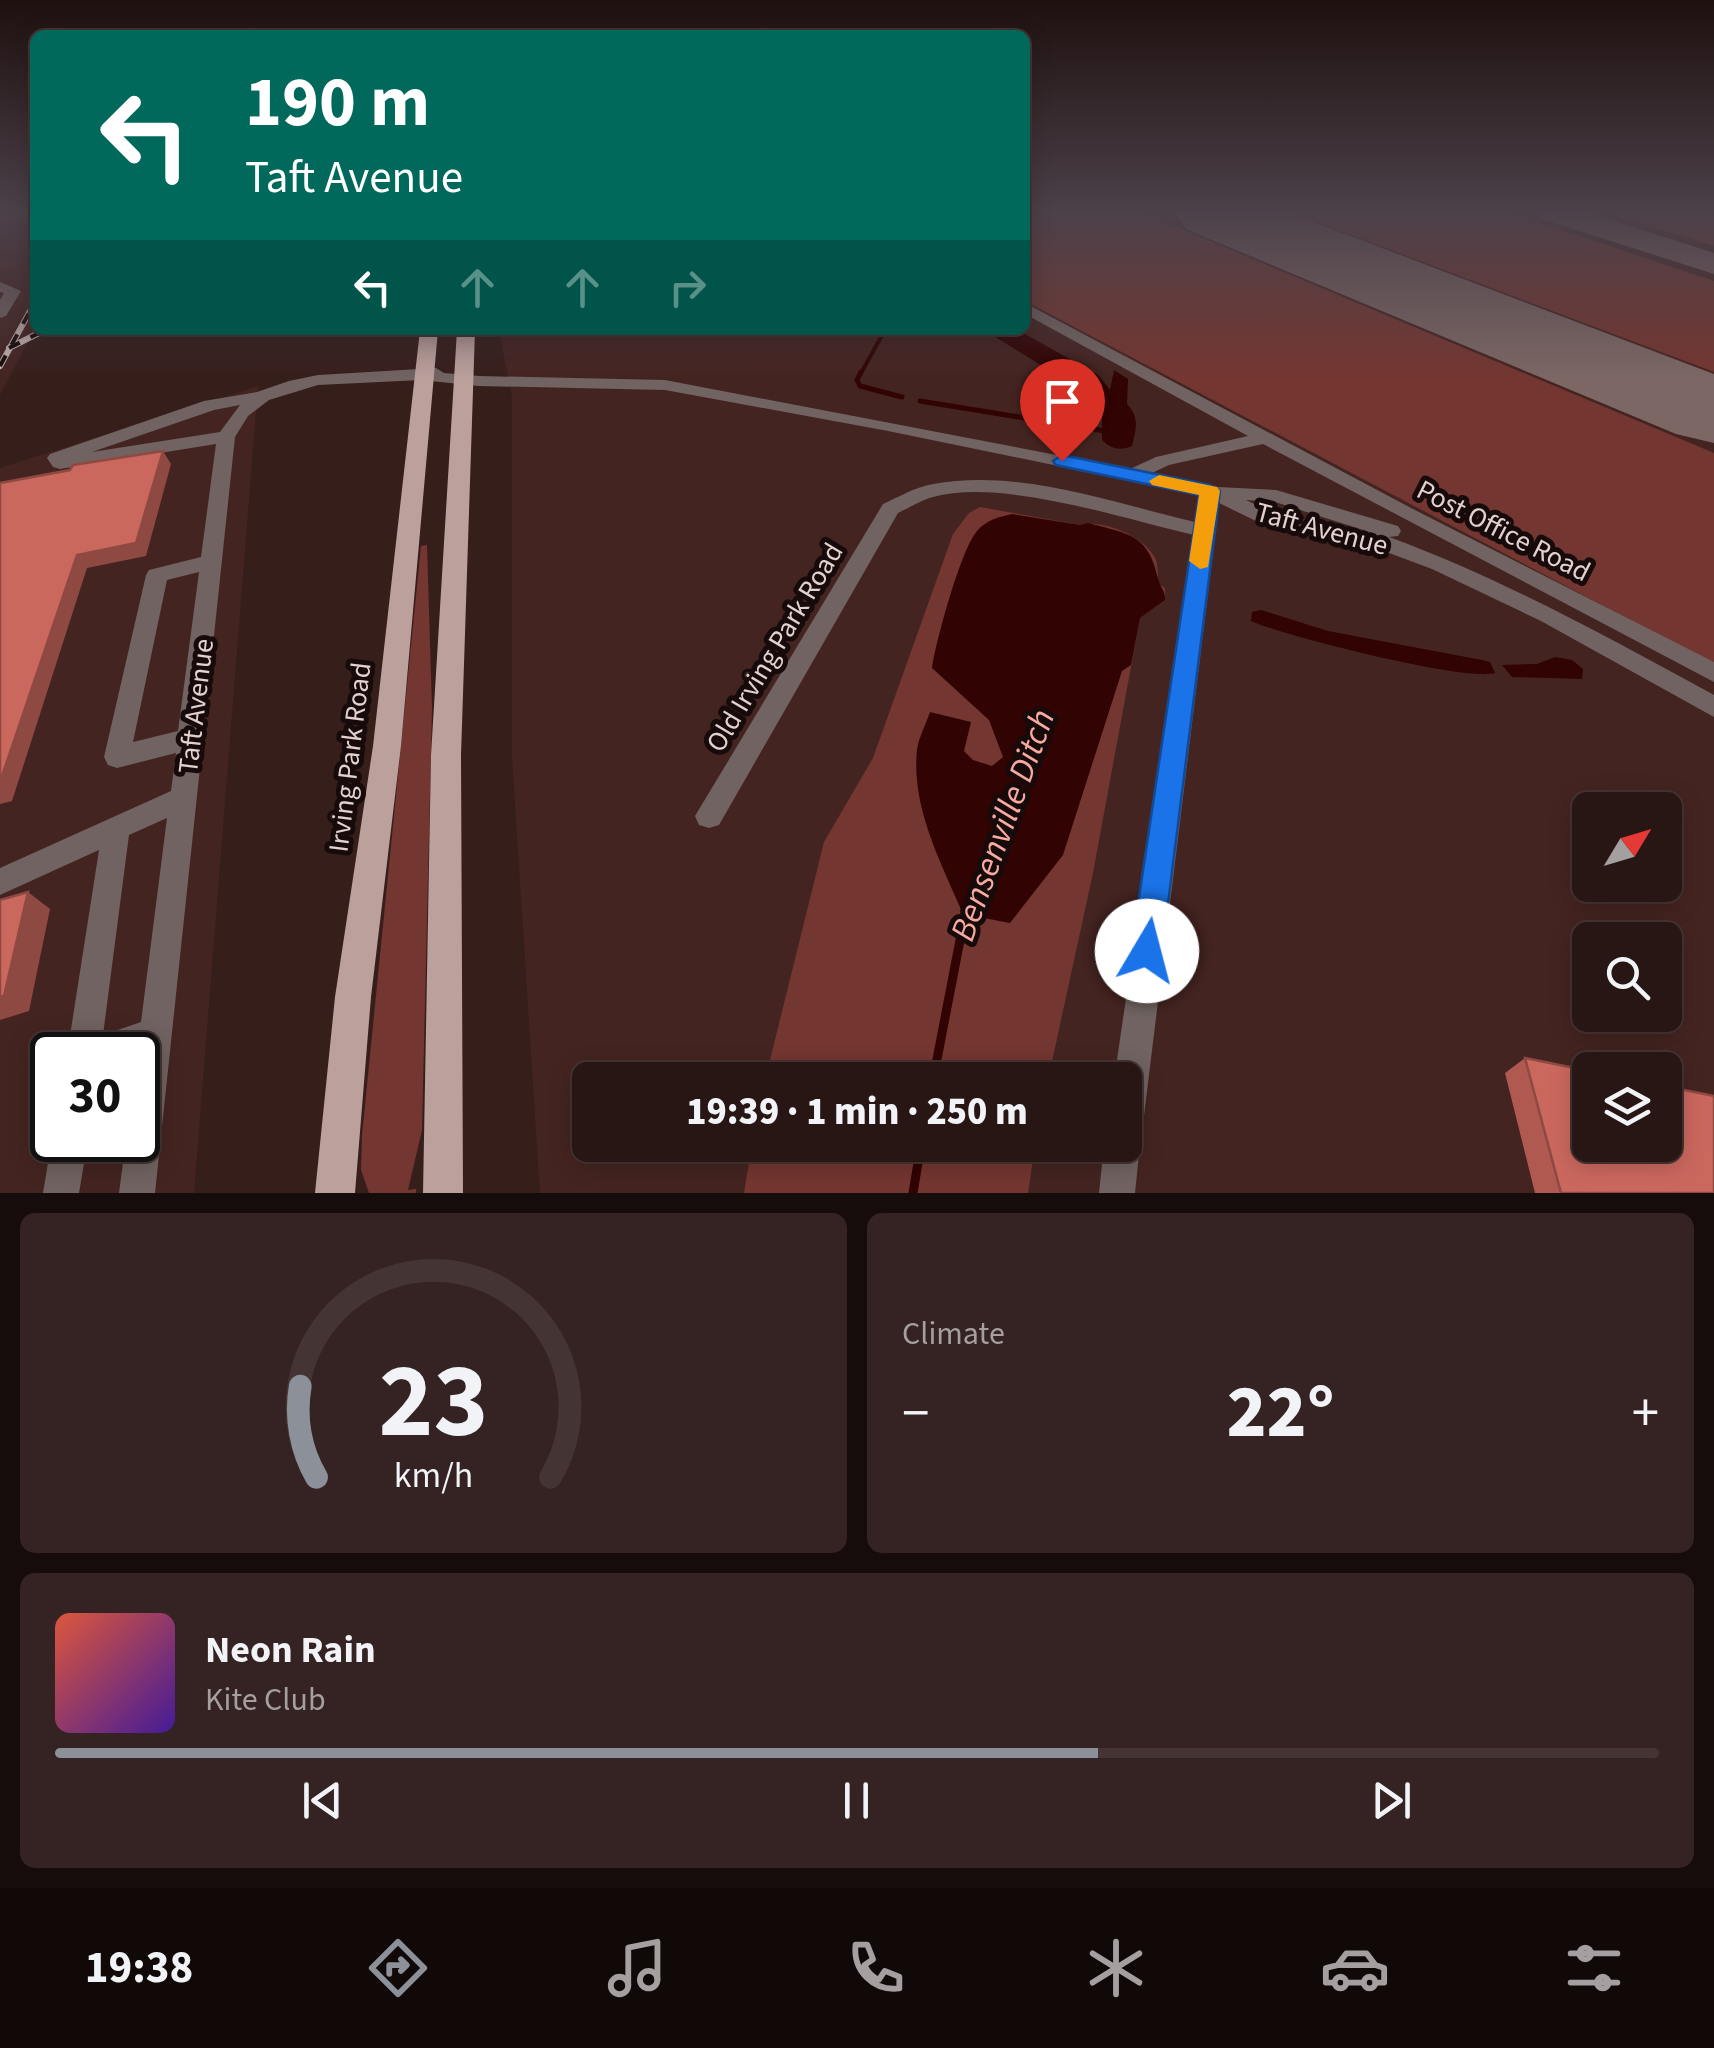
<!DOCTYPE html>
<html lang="en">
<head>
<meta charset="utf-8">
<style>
	body { margin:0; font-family:"Source Sans 3",sans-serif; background:#342322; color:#f1f3f6; height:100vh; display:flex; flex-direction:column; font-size:38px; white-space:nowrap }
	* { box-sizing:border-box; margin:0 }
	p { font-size:32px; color:#a59fa0 }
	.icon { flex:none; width:55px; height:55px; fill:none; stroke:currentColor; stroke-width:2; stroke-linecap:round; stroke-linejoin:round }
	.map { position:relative; height:1193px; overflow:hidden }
	.drawer { display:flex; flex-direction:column; gap:20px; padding:20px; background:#160c0b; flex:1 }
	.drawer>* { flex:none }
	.banner { position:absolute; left:30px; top:30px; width:1000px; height:305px; border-radius:15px; box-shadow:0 5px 25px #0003,0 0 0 2px #443534; background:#00695c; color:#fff; overflow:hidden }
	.needle { width:65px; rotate:52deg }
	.fabs { position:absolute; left:1572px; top:792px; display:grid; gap:20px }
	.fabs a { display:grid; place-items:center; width:110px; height:110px; border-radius:15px; background:#281614; box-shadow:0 5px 25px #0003,0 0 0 2px #443534; font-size:50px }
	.speed { position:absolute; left:30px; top:1032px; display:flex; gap:20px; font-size:50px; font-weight:700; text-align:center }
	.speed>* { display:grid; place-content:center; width:130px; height:130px; border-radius:50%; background:#281614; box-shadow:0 5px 25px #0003,0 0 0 2px #443534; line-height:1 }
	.speed .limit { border:5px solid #111; border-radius:15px; background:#fff; color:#111 }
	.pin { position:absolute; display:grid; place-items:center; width:85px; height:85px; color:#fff; margin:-102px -42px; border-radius:50% 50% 50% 0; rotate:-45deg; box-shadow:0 0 10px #0007 }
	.pin .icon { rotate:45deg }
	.me { position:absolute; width:110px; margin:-55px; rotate:8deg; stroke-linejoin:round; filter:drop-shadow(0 0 8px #0008) }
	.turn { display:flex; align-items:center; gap:35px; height:210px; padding:0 50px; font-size:45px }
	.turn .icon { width:130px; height:130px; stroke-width:2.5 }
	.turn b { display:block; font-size:70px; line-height:85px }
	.lanes { display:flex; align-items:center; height:95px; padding:0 50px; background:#0003; justify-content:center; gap:50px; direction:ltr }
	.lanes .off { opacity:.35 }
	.big { font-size:75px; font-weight:800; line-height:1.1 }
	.drawer .card { flex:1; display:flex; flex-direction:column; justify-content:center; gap:15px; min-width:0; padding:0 35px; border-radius:15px; background:#342322 }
	.drawer .dial { align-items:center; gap:0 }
	.dial svg { height:260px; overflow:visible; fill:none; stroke:#443534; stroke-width:7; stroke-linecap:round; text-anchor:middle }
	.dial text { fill:#f1f3f6; stroke:none }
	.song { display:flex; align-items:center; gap:30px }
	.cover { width:120px; height:120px; border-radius:15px; background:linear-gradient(135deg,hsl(10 70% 55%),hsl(260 70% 35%)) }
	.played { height:10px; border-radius:5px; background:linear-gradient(90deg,#8c9099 65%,#443534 65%) }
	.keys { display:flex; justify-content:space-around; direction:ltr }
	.heat { display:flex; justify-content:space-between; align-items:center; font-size:55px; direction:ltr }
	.drawer .tiles { flex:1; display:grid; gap:20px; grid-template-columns:1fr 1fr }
	.card:last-child { grid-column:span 2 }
	.trip { position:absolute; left:572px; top:1062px; width:570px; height:100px; border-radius:15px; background:#281614; box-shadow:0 5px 25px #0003,0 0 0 2px #443534; font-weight:800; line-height:100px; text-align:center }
	.menu { display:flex; height:160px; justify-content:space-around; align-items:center; background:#100908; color:#a59fa0 }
	.menu .icon { width:70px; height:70px }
	.menu .current { color:#8c9099 }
	.menu b { font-size:45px; color:#f1f3f6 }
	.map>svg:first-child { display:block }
	.built { fill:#442421; fill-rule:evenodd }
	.green { fill:#743630 }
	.water { fill:#320303 }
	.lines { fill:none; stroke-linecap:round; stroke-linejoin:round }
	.stream-far2 { stroke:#320303; stroke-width:4 }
	.stream-far1 { stroke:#320303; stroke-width:5 }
	.stream { stroke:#320303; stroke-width:9 }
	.taxiway { fill:#7c6764; fill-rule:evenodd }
	.runway { fill:#7c6764; fill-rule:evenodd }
	.minor { fill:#706361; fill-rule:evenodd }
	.major { fill:#bba09c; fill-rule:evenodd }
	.rail-casing { stroke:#c3b0ae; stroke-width:6 }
	.rail { stroke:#160b0a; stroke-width:4; stroke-dasharray:12; stroke-linecap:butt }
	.wall { fill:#af5951 }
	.shaded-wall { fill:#8e4942 }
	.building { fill:#cb685e; stroke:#8e4942; stroke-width:2.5 }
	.route { fill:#1a73e8; stroke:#114b97; stroke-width:2.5 }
	.slow { fill:#f59e0b }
	.labels { text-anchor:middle; stroke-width:10; stroke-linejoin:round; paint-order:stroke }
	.street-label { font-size:28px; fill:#e3d1cf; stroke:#160b0a }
	.near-water-label { font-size:35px; font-style:italic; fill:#f8a9a0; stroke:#160b0a }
</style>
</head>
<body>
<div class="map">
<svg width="1714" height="1193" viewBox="0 0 1714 1193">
	<rect width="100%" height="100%" fill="#361e1b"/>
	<g class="built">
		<polygon points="0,212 35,212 35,328 0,395"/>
		<path d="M1025,212H1714V1193H540L512,757V397L499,330H1025ZM1590,810H1665V885H1590ZM1590,940H1665V1015H1590ZM1590,1070H1665V1145H1590ZM590,1080H1125V1145H590Z"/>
		<path d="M258,386L194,1193H0V468ZM52,1055H138V1140H52Z"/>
	</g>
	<g class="green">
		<polygon points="1025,212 1141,212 1714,453 1714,664 1025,301"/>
		<polygon points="1291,212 1507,212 1714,281 1714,372"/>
		<polygon points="1605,212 1714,215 1714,246"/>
		<path d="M980,507L1080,525C1103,519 1146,537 1156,560C1158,567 1158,577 1159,584L1165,588V600L1140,618L1093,873L1048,1080H765L824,842L873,758L953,534L969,513Z"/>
		<polygon points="427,545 432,709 422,1130 408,1190 416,1189 416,1193 369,1193 361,1170 362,1135 421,546"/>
		<polygon points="752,1145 1035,1145 1028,1193 744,1193"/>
	</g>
	<g class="water">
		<path d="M984,330H1018L1098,375L1110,390L1114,370L1128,379L1127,404C1140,418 1136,429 1132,446C1120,451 1111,449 1102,440V412L1091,396Z"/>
		<path d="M1012,514L1080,525L1088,523C1129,534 1148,534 1158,578C1160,588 1165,589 1165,600L1140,618L1131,665L1122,671L1063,855L1010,923L963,914C941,862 911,808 917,749C919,737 926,724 930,712L971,722L964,751L973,760L992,766L1003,757L989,720L932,668C936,641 961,549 977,531C986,520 999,517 1012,514Z"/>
		<path d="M1261,610L1328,631L1482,660L1490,662L1495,673C1468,682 1284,636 1251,621L1252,612Z"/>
		<polygon points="1555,657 1572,660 1583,669 1582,679 1512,677 1502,665 1537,664"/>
	</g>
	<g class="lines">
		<polyline class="stream-far2" points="860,375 885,330"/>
		<g class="stream-far1">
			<polyline points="861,372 857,380 860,386 902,397"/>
			<polyline points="920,401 1111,432"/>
		</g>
		<g class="stream">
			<polyline points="933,1080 966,909"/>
			<polyline points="913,1193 921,1145"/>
		</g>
		<polygon class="taxiway" points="1538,212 1586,212 1714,253 1714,274 1542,219"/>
		<polygon class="runway" points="1175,212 1287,212 1714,374 1714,443 1676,434 1186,229"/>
		<g class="minor">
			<polygon points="0,282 21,291 6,316 0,318 0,300 4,293 0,292"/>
			<path d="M1025,303L1413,509L1714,662V682L1263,444L1169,465L1152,473L1218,487L1276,490L1398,526L1401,531L1398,536L1389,537C1503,579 1608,637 1714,695V717L1541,621L1432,569L1373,547L1258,522L1219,503L1143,1124L1136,1137L1140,1145L1135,1193H1099L1104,1145H1125V1080H1114L1194,535C1124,519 1002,478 933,497C921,500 909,508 898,513L719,825L709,828L699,825L695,816L883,504C899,497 915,487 933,484C1019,468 1113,503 1195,522L1199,495L888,431L665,390L479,386L421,380L318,385L269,400L248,416L235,437L155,1193H119L126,1140H138V1055H67L99,850L0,895V868L171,791L176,753L117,768L108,765L104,757L146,575L149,570L201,557L216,444L60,469L53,467L47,458L50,454L204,401L257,392L289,381L318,375L436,368L444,373L479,376L665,380L1130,469L1156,457L1248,436L1025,314ZM240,405L220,432L92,452L214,410ZM1246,500L1275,502L1376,534L1271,512ZM199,572L178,731L133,742L167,580ZM167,818L141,1022L103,1035L129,835Z"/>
			<polygon points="52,1139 88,1140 79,1193 43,1193"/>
		</g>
		<g class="major">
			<polygon points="420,330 438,330 401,746 371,997 355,1193 315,1193 335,997 373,746"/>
			<polygon points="457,330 475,330 461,755 463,1193 423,1193 431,755"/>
		</g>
		<g class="rail-casing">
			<g id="rail">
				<polyline points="9,348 45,330"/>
				<polyline points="0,366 35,302"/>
			</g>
		</g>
		<use href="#rail" class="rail"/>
	</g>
	<polygon class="wall" points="1525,1058 1714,1193 1535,1193 1505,1073"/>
	<g class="shaded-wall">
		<polygon points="163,451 171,464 146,556 87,568 12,801 0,804 0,782 77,555"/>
		<polygon points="28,892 50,909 29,1011 0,1020 0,997"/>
	</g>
	<g class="building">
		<polygon points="163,451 136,543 77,555 0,782 0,483 70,470 73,465"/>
		<polygon points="28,892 4,996 0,997 0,900"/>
		<polygon points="1525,1058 1590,1071 1590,1145 1665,1145 1665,1086 1714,1096 1714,1193 1561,1193"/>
	</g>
	<linearGradient id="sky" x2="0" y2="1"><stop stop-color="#1e100f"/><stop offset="0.56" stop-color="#4c414a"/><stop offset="1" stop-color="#4c414a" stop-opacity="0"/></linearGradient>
	<rect width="1714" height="379" fill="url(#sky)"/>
	<polygon class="route" points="1062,455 1210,485 1220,491 1162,951 1158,962 1147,966 1136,962 1131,951 1199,495 1056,465 1053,461"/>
	<polygon class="slow" points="1159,475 1217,487 1220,491 1208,567 1200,569 1189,561 1199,495 1152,485 1149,481"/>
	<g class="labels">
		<g class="street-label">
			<text transform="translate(1322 528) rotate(15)" y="10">Taft Avenue</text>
			<text transform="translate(1504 530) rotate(27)" y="10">Post Office Road</text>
			<text transform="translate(774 647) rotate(-59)" y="10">Old Irving Park Road</text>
			<text transform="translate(195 706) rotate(-83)" y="10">Taft Avenue</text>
			<text transform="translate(349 757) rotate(-83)" y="10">Irving Park Road</text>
		</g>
		<g class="near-water-label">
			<text transform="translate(1002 825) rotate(-70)" y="12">Bensenville Ditch</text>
		</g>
	</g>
</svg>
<div class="fabs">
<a><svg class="needle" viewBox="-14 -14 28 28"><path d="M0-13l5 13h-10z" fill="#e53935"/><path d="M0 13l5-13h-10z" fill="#a59fa0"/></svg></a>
<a><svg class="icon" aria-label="search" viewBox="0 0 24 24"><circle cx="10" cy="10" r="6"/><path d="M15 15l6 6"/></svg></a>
<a><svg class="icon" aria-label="layers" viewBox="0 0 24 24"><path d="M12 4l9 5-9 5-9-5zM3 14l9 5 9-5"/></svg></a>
</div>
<div class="speed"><div class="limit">30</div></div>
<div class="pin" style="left:1062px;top:461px;background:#d93025"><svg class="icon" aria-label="arrive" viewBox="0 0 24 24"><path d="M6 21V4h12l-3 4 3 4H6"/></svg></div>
<svg class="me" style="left:1147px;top:951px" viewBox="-20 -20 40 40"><circle r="19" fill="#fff"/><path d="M0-13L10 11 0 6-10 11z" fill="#1a73e8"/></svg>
<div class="trip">19:39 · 1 min · 250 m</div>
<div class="banner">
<div class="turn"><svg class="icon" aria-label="left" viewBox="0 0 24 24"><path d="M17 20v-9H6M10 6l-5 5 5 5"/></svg><div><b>190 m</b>Taft Avenue</div></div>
<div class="lanes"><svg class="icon" aria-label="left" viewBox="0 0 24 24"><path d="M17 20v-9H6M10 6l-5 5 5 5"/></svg><svg class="icon off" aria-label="ahead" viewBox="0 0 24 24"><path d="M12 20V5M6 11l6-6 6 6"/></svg><svg class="icon off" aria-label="ahead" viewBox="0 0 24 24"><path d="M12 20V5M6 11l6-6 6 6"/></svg><svg class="icon off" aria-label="right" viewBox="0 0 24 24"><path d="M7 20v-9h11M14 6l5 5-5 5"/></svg></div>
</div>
</div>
<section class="drawer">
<div class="tiles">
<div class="card dial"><svg viewBox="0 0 100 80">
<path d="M14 69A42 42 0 1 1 86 69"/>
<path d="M14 69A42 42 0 0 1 9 41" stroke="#8c9099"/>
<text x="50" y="56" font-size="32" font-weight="700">23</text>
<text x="50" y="72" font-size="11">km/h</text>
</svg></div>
<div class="card"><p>Climate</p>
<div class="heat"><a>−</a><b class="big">22°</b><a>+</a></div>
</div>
<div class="card">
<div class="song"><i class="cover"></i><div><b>Neon Rain</b><p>Kite Club</p></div></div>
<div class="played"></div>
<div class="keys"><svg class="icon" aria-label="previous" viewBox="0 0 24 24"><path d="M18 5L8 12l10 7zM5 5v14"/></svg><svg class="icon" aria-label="pause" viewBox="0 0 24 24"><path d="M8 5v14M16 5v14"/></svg><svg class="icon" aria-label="next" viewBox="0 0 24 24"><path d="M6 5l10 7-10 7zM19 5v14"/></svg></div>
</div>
</div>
</section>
<nav class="menu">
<b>19:38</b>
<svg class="icon current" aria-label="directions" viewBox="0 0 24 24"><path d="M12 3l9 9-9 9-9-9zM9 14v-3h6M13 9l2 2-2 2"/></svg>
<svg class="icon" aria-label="music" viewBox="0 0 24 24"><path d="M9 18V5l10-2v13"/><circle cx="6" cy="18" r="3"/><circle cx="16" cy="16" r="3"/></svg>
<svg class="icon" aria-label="phone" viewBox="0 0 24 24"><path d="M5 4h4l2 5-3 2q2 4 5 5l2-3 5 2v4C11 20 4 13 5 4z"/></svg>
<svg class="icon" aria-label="climate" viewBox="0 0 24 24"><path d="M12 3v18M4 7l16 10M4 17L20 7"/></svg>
<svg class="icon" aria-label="car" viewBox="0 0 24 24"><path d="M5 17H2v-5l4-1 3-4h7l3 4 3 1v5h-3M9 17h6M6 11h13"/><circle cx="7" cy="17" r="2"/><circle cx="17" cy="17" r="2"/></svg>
<svg class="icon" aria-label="filters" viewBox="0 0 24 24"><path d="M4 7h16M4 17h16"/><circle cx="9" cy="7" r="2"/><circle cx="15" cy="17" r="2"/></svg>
</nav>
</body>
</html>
